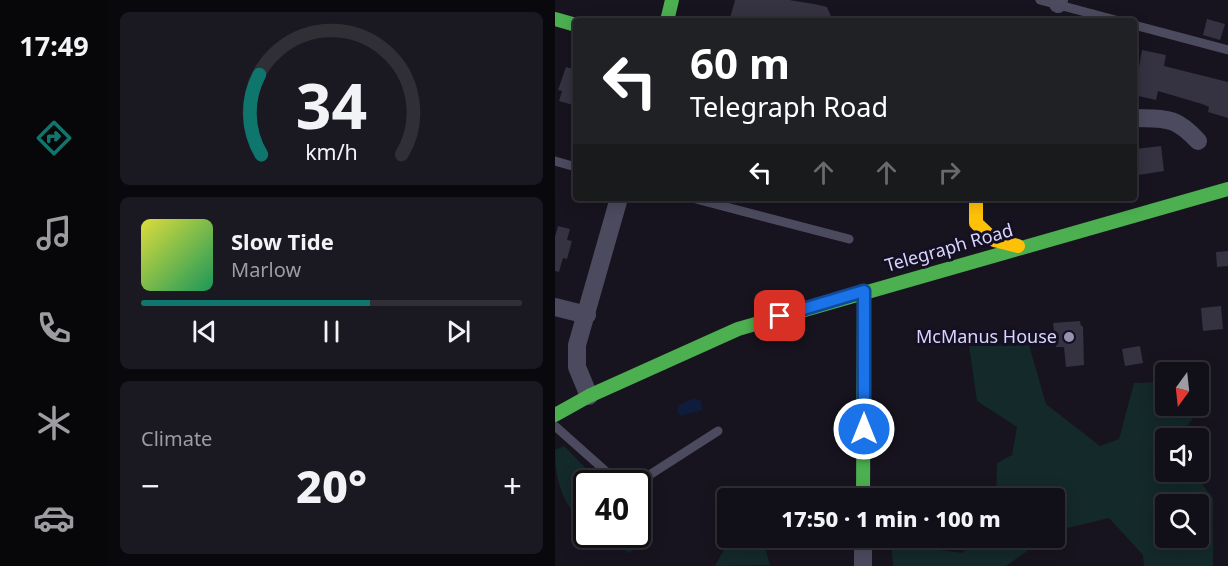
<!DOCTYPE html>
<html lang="en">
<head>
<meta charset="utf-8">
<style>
	body { margin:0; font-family:"Noto Sans",sans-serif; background:#1a1820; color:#f1f3f6; height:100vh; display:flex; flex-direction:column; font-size:22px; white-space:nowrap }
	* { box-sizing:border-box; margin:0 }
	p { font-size:20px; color:#9c9ca1 }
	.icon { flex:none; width:33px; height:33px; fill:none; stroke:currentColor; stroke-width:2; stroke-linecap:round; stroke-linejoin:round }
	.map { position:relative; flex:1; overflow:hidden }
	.panel { display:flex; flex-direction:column; gap:12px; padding:12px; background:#09080d; width:447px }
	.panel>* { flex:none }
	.guide { position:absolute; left:18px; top:18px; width:564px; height:183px; border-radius:6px; box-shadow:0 3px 15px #0003,0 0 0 2px #302f36; background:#202124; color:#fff; overflow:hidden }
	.needle { width:39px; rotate:195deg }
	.buttons { position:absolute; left:600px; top:362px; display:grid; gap:12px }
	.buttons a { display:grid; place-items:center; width:54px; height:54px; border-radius:6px; background:#110f17; box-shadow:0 3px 15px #0003,0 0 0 2px #302f36; font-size:30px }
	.speed { position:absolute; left:18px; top:470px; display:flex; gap:12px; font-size:30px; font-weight:700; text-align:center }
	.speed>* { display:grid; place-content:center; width:78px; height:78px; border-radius:50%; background:#110f17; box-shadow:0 3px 15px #0003,0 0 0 2px #302f36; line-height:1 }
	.speed .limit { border:3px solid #111; border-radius:9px; background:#fff; color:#111 }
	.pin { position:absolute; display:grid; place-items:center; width:51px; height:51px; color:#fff; margin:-26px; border-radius:12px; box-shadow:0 3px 9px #0006 }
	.me { position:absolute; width:66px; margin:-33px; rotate:0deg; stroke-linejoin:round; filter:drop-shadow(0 0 4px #0008) }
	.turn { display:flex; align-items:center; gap:21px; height:126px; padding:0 18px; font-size:27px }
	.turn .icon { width:78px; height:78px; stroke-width:2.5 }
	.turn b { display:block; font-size:42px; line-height:51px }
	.lanes { display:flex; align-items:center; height:57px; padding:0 18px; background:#0003; justify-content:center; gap:30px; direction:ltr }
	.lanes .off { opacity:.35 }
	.big { font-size:45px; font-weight:800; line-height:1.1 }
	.panel .widget { flex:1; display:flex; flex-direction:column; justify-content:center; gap:9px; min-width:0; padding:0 21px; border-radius:9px; background:#1a1820 }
	.panel .dial { align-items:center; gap:0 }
	.dial svg { height:156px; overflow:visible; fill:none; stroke:#302f36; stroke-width:7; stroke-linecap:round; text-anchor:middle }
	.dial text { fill:#f1f3f6; stroke:none }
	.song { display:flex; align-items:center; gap:18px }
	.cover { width:72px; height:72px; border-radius:9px; background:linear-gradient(135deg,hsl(60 70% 55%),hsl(150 70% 35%)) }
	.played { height:6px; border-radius:3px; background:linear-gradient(90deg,#0f766e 60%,#302f36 60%) }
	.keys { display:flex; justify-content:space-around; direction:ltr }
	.heat { display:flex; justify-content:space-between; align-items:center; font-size:33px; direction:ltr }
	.trip { position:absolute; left:162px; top:488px; width:348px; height:60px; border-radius:6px; background:#110f17; box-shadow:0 3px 15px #0003,0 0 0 2px #302f36; font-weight:800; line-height:60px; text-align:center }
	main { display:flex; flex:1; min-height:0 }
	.menu { display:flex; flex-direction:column; width:108px; justify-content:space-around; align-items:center; background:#070609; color:#9c9ca1 }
	.menu .icon { width:42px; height:42px }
	.menu .selected { color:#0f766e }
	.menu b { font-size:27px; color:#f1f3f6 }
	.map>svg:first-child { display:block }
	.green { fill:#14292a; fill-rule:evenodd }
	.water { fill:#0f1c3b }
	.building { fill:#353241 }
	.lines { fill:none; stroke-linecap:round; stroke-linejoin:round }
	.lane { stroke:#4c4a5e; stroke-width:9 }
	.street { stroke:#4c4a5e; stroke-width:18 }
	.fast { stroke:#4caf50; stroke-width:14 }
	.slow { stroke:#ffc107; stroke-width:14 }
	.route-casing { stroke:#114b97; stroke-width:15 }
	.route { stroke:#1a73e8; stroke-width:10 }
	.poi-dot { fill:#9691af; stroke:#141023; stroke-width:2 }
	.labels { text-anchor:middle; stroke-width:6; stroke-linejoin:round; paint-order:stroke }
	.street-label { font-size:18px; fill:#dbd5fc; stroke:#141023 }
	.poi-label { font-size:18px; fill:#dbd5fc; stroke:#141023; text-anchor:end }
</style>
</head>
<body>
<main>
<nav class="menu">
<b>17:49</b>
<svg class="icon selected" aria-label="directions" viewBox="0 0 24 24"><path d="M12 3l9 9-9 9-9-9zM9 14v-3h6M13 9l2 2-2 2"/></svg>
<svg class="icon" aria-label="music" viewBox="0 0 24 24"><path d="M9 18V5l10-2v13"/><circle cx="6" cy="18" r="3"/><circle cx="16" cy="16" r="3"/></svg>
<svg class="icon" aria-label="phone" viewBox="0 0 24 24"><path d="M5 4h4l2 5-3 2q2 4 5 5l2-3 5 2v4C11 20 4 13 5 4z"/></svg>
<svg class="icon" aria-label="climate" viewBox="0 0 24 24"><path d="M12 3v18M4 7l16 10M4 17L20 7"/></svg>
<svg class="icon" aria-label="car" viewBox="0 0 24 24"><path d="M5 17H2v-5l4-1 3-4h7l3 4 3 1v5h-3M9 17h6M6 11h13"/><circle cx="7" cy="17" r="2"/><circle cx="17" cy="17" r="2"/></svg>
</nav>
<section class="panel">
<div class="widget dial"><svg viewBox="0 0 100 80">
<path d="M14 69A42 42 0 1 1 86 69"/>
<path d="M14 69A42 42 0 0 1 13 28" stroke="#0f766e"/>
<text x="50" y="56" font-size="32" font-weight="700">34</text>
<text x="50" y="72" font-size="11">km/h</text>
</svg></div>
<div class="widget">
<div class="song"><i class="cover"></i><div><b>Slow Tide</b><p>Marlow</p></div></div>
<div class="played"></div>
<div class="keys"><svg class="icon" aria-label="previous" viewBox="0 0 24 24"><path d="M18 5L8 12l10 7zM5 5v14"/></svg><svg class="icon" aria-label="pause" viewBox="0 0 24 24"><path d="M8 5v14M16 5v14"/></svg><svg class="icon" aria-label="next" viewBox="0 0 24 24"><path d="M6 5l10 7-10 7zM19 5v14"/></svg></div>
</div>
<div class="widget"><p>Climate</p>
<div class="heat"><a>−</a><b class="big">20°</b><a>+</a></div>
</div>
</section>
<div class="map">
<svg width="673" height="566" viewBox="0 0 673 566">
	<rect width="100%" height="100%" fill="#17141f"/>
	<g class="green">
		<path d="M474,345L491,404L545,446L564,439L579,383L610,382V405H644V394L652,400L629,430V438H610V471H637L658,498V566H589L588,555L554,518L500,531V498H441L442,463L457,455L462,427L422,401L414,346ZM610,504H644V537H610Z"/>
		<path d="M9,446L45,483H32L31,527C8,504 0,483 0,450Z"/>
		<polygon points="83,526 87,532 75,553 44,539 39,534 82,534"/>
		<polygon points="176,537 207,537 215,565 160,566"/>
		<polygon points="336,537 356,537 370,548 407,553 425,537 492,537 451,566 338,566"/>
	</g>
	<polygon class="water" points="139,398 146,401 147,410 126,416 122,411 124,405"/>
	<g class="building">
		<polygon points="180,0 234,0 259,4 272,7 278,21 186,21 175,18"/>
		<polygon points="652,19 670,24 665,40 648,35"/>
		<polygon points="587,50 611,55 609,66 673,82 673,118 653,112 654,107 647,104 603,91 601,100 579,95"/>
		<polygon points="11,67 21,70 18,105 4,101 7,91 3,90"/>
		<polygon points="606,146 609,171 583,175 580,149"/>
		<polygon points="3,226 15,229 12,240 17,241 12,259 8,258 4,272 0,271 0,237"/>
		<polygon points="673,251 673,266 662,267 661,252"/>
		<polygon points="666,306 668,329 648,331 646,308"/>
		<polygon points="525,321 526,326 528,326 529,365 511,367 509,347 501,347 498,323"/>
		<polygon points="585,346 588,363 570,366 567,349"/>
	</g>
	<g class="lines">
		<g class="lane">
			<polyline points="485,0 564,21"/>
			<polyline points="579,25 673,50"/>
			<polyline points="0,161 21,167"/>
			<polyline points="137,198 294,239"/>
			<polyline points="0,426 64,483"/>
			<polyline points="82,483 163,431"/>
		</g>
		<g class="street">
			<polyline points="503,4 504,0"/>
			<path d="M579,118C612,119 620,116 643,141"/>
			<polyline points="0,307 32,315"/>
			<polyline points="34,396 22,367 22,345 64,198"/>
			<polyline points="308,566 308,537"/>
		</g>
		<g class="fast">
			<polyline points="0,19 21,25"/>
			<polyline points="112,21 117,0"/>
			<polyline points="0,415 34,396 183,329 673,189"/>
			<polyline points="308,498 309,291"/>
		</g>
		<polyline class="slow" points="421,198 421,223 439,240 463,246"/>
	</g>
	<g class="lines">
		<g class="route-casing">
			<polyline id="route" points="225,316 309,291 309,429"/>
		</g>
		<use href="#route" class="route"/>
	</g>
	<circle class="poi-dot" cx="514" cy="337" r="6"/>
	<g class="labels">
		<g class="street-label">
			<text transform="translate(394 248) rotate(-16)" y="6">Telegraph Road</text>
		</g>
		<g class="poi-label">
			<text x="502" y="343">McManus House</text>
		</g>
	</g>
</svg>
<div class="buttons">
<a><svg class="needle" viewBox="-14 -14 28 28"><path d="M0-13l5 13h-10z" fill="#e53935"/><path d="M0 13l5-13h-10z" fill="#9c9ca1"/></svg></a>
<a><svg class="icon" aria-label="sound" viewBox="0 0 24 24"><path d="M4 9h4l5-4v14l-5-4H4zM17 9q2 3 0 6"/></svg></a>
<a><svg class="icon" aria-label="search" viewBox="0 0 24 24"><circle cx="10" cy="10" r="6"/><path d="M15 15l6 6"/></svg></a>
</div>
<div class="speed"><div class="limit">40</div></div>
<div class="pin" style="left:225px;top:316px;background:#d93025"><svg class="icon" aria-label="arrive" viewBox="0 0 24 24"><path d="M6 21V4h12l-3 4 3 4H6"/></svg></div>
<svg class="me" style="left:309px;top:429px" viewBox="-20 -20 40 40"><circle r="17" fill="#1a73e8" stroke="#fff" stroke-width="3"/><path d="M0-11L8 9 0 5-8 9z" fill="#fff"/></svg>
<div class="trip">17:50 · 1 min · 100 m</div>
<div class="guide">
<div class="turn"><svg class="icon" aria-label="left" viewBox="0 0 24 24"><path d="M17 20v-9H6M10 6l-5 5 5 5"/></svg><div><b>60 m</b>Telegraph Road</div></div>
<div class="lanes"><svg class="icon" aria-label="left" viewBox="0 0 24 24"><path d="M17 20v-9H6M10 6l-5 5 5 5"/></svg><svg class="icon off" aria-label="ahead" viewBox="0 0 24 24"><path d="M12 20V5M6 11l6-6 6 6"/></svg><svg class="icon off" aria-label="ahead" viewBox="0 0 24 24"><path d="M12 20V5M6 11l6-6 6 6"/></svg><svg class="icon off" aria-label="right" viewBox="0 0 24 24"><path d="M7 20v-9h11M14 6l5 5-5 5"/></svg></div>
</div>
</div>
</main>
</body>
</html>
